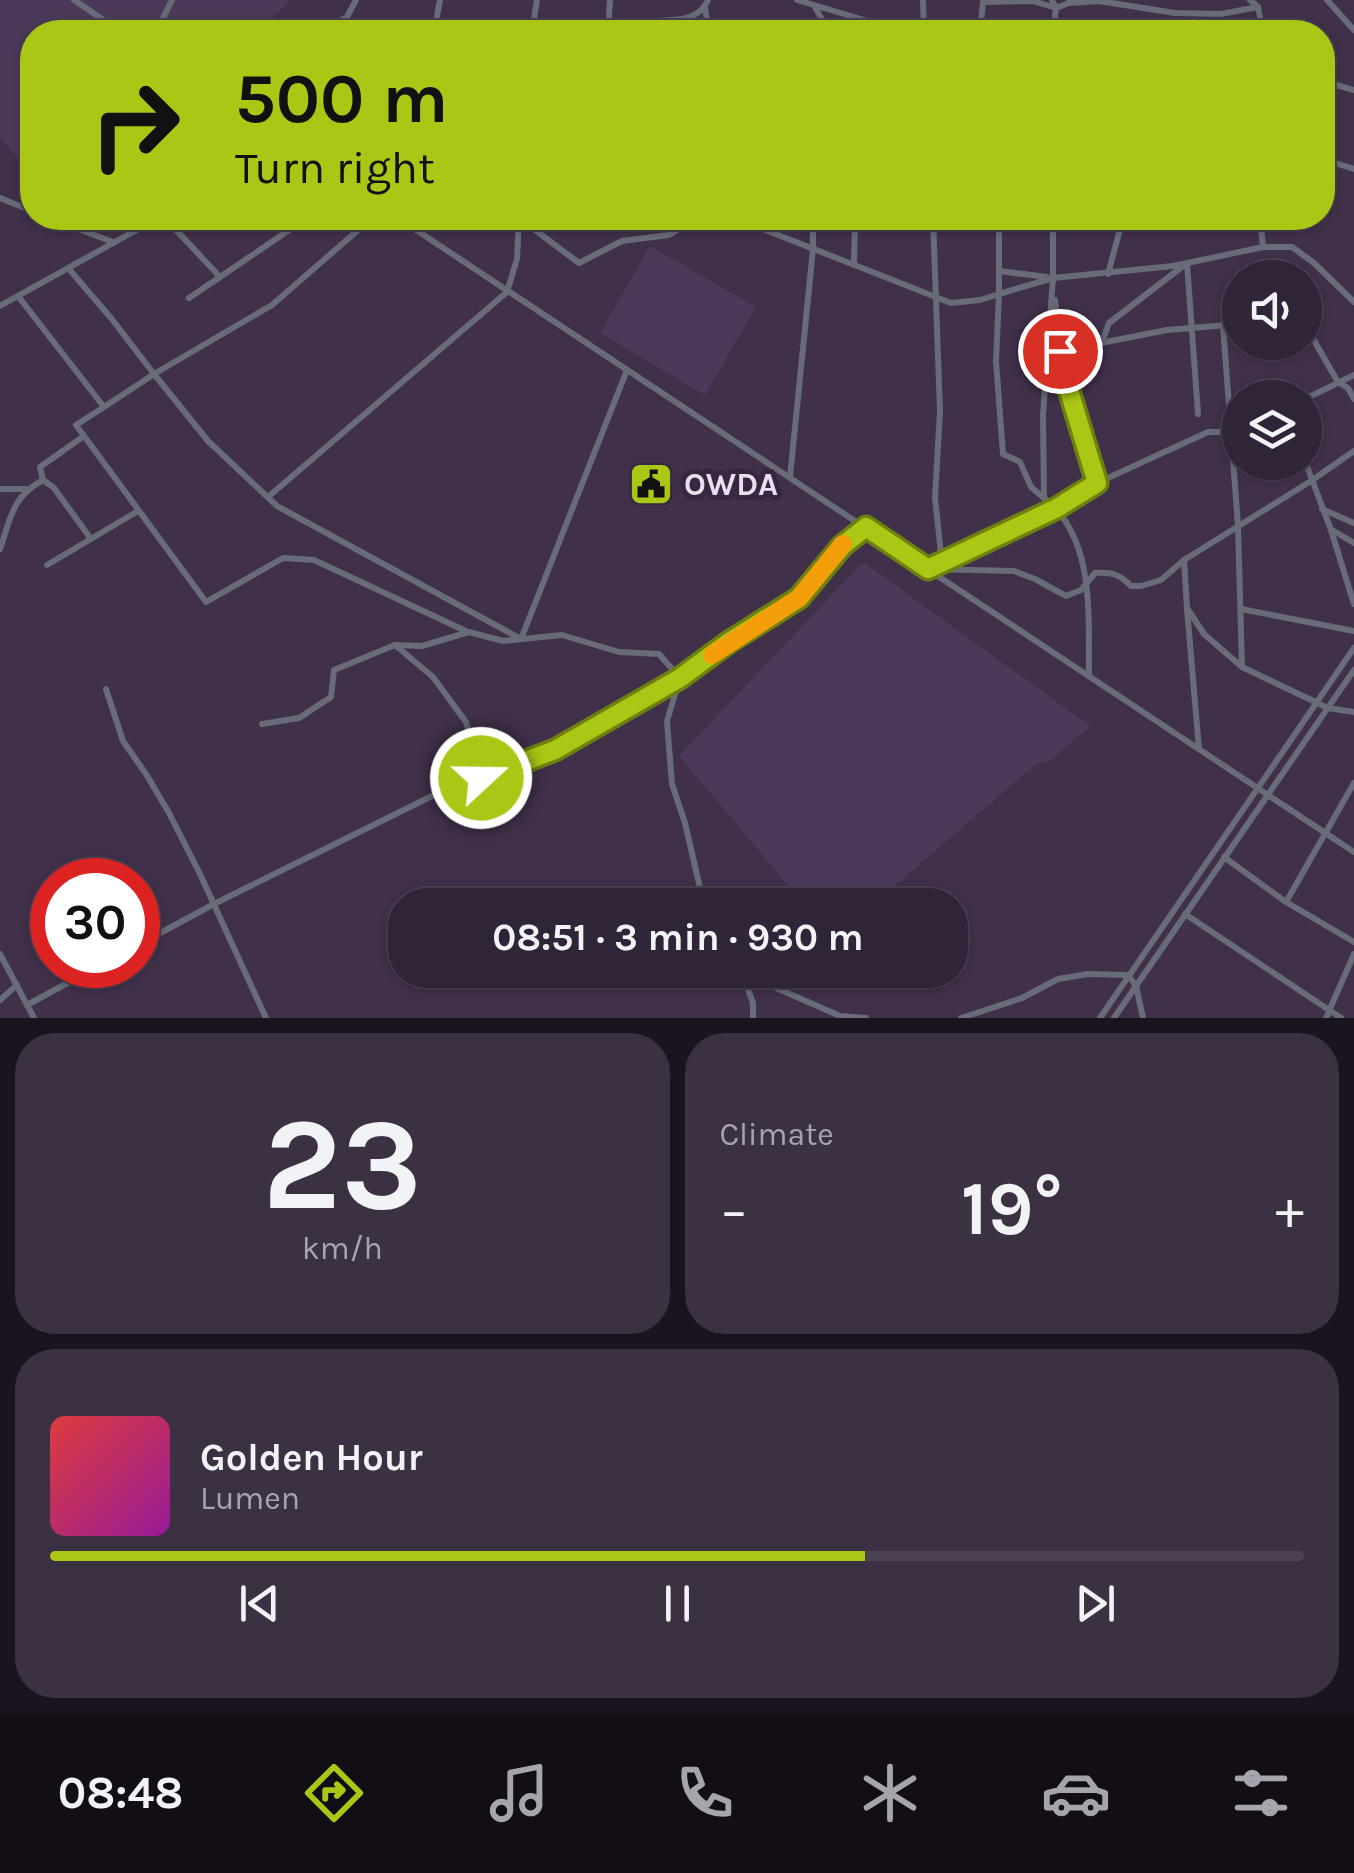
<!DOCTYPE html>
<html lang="en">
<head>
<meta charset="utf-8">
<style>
	body { margin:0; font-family:Karla,sans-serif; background:#3c3043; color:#f1f3f6; height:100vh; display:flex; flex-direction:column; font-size:38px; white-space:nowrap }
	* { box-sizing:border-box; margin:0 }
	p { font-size:32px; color:#a8a4ae }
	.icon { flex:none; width:55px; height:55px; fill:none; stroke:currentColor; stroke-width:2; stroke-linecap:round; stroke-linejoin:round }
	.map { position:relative; height:1018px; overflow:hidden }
	.panel { display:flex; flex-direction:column; gap:15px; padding:15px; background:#1a141f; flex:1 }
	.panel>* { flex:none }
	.guide { position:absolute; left:20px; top:20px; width:1315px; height:210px; border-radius:40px; box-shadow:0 2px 8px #0004,0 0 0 2px #4b4153; background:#aac716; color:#111; overflow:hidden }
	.tools { position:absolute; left:1222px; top:260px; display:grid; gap:20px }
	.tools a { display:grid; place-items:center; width:100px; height:100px; border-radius:50%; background:#302438; box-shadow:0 2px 8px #0004,0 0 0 2px #4b4153; font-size:50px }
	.speed { position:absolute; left:30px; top:858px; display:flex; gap:20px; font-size:50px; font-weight:700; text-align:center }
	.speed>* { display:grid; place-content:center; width:130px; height:130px; border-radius:50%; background:#302438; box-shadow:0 2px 8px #0004,0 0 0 2px #4b4153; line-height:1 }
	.speed .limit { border:15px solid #d22; background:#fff; color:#111 }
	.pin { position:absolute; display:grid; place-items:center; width:85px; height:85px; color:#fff; margin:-42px; border:5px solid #fff; border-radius:50%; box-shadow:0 2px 10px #0007 }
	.me { position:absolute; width:110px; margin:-55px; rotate:69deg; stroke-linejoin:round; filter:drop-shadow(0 0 8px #0008) }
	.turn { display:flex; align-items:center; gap:35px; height:210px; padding:0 50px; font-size:45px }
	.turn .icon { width:130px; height:130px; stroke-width:2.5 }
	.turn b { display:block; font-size:70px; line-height:85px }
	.big { font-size:75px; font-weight:700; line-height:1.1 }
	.panel .tile { flex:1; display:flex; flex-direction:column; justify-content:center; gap:15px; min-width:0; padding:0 35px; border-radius:40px; background:#3c3043 }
	.panel .dial { align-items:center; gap:0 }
	.dial b { font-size:130px; line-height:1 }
	.song { display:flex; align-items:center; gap:30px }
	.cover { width:120px; height:120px; border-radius:15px; background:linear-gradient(135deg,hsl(0 70% 55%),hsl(300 70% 35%)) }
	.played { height:10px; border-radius:5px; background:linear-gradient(90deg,#aac716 65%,#4b4153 65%) }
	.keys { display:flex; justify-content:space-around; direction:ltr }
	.heat { display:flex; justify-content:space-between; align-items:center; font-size:55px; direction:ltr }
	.panel .tiles { flex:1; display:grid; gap:15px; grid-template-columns:1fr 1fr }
	.tile:last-child { grid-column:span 2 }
	.trip { position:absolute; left:388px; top:888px; width:580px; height:100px; border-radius:40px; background:#302438; box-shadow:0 2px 8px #0004,0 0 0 2px #4b4153; font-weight:700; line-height:100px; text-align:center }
	.tab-bar { display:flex; height:160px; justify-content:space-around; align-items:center; background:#130e16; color:#a8a4ae }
	.tab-bar .icon { width:70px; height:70px }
	.tab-bar .selected { color:#aac716 }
	.tab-bar b { font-size:45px; color:#f1f3f6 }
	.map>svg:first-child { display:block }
	.built { fill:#4c3959 }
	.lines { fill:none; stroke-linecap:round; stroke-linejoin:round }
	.minor { stroke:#686b78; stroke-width:6 }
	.route-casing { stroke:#6e810e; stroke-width:25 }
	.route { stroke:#aac716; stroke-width:18 }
	.slow { stroke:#f59e0b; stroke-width:18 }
	.labels { text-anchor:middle; stroke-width:10; stroke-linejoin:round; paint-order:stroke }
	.poi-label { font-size:32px; font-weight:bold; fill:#e8dfef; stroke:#36263f; text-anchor:start }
</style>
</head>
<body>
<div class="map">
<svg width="1354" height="1018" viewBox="0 0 1354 1018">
	<rect width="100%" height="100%" fill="#40304a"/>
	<g class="built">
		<polygon points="0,0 291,0 257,32 32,32 32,173 0,138"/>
		<polygon points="650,246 756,307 705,395 600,333"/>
		<polygon points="863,562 1090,726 1051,760 1035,765 872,905 805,905 679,756"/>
	</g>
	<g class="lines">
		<g class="minor">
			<polyline points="74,0 121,32"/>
			<polyline points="610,0 609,15 612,32"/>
			<polyline points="797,0 904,32"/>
			<polyline points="923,0 924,32"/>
			<polyline points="1250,0 1258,7 1263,32"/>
			<polyline points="1327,0 1354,30"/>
			<polyline points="1069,3 1099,1 1175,13 1221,14 1258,7"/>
			<polyline points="815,7 824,23 824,32"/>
			<polyline points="705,8 709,32"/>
			<polyline points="156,32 172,0"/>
			<polyline points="326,32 343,19"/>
			<polyline points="339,32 356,0"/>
			<polyline points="434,32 440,0"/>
			<polyline points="532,32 537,0"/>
			<path d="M611,32C624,29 638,24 651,22C673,18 697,24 708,0"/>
			<polyline points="980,32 983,2 1033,1 1056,8 1052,0"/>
			<polyline points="1059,32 1055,16 1056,8 1069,3 1069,1"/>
			<polyline points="1322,81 1354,90"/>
			<polyline points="1322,159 1354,169"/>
			<polyline points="0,198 32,211"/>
			<polyline points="49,218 113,242"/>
			<polyline points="165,218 220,277"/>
			<polyline points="372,218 272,305 154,374 208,441 277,506 521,639 627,370"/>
			<polyline points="398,218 1354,852"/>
			<polyline points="519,218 579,263 622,241 669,235 697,218"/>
			<polyline points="735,218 951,303 980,300 999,294 999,271"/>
			<polyline points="933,218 940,411 935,498 942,563"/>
			<polyline points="999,218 999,271 1047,277"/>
			<polyline points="1053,218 1053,278"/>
			<polyline points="1260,218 1263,247"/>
			<polyline points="854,265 855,218"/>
			<polyline points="68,268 111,318 154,374 104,407"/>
			<polyline points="1108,274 1123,218"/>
			<path d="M1053,278L1043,415L1044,498C1096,538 1088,617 1089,676"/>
			<polyline points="18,296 104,407 76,425 206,602 283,558 314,560 468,632"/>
			<polyline points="189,298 307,218"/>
			<polyline points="1055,300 1061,363 1097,483"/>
			<polyline points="0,306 158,218"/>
			<polyline points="1223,325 1238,526 1242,667"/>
			<polyline points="1305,325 1338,382 1348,388 1354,399"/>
			<polyline points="1102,342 1109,323 1187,263 1198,414"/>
			<polyline points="1060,351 1167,330 1240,324"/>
			<polyline points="1305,399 1354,375"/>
			<polyline points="1305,461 1331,530 1354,604"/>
			<polyline points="790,477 813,249 813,218"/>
			<polyline points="43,480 54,488 91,539"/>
			<polyline points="0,489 26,489"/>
			<polyline points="268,497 507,292 517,259 519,219 522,218"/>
			<polyline points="1044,498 1031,487 1020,462 1003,454 996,361 999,294 1053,278 1173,266 1263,247 1292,247 1314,263 1354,302"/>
			<polyline points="1322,509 1354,523"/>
			<polyline points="1332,530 1354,543"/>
			<path d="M0,549C11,517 12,497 43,480L40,467L84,436"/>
			<polyline points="1184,560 1187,608 1204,634 1242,667 1328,708 1354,712"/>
			<polyline points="47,565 138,511"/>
			<polyline points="929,569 1057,508 1097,483 1208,432 1221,432 1240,426"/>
			<path d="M930,569L1014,571L1035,579L1066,596L1081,590L1095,573C1111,572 1120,574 1131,586H1141L1161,580L1184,560L1311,481L1354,451"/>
			<polyline points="1187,609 1199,749"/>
			<polyline points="1241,609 1354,631"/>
			<polyline points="395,645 433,677 466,722 481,778"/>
			<polyline points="106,689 123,741 146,774 169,813 200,874 266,1018"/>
			<polyline points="262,724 299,718 331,697 334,670 395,645 422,646 469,632 503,641 562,635 619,652 659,654 680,678 667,721 672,784 685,823 704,905"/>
			<polyline points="1354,783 1286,902 1354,942"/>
			<polyline points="1224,857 1286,902"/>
			<polyline points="1185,914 1341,1018"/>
			<polyline points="138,945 214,904 436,794 555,750 680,678 729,642 799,598 842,546 866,527"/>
			<polyline points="0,954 34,1018"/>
			<polyline points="736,970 742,973 753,1003 753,1018"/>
			<polyline points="742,973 840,1016 866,1018"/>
			<polyline points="1128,975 1136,986 1143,1018"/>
			<polyline points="0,1000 17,985"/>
			<polyline points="27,1005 101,965"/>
			<polyline points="961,1018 1022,998 1058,979 1088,974 1127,975"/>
			<polyline points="1100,1018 1354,648"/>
			<polyline points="1114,1018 1354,670"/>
			<polyline points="1326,1018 1354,954"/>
		</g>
	</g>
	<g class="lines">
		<g class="route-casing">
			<polyline id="route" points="481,778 555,750 680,678 729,642 799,598 842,546 866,527 928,569 1057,508 1097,483 1061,364 1060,351"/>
		</g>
		<use href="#route" class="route"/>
		<polyline class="slow" points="712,655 799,598 843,544"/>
	</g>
	<defs>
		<g id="civic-square" transform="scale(2.25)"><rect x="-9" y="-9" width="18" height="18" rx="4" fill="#aac716" stroke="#36263f"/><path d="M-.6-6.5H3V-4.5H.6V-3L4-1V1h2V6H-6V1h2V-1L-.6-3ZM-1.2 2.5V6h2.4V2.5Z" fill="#111"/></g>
	</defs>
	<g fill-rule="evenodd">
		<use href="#civic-square" x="651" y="484"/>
	</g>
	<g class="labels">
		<g class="poi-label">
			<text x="684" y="495">OWDA</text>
		</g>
	</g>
</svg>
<div class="tools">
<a><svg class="icon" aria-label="sound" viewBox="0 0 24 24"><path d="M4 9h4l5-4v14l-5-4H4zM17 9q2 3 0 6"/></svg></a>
<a><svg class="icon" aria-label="layers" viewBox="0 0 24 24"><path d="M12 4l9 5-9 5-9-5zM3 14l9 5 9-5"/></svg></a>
</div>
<div class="speed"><div class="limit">30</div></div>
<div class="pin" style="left:1060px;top:351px;background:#d93025"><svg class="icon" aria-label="arrive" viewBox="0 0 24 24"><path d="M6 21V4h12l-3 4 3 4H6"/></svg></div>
<svg class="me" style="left:481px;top:778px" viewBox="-20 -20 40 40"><circle r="17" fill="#aac716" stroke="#fff" stroke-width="3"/><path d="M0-11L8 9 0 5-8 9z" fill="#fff"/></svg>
<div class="trip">08:51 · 3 min · 930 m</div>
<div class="guide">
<div class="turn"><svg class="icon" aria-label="right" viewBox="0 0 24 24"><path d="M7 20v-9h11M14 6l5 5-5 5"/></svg><div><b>500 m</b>Turn right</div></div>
</div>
</div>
<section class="panel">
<div class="tiles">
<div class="tile dial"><b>23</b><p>km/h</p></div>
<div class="tile"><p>Climate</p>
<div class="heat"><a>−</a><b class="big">19°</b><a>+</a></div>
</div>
<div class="tile">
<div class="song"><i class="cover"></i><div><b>Golden Hour</b><p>Lumen</p></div></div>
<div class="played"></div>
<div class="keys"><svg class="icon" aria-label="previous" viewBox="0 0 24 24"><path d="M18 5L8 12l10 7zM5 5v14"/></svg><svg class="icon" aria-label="pause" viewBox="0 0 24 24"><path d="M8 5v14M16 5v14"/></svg><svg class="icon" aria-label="next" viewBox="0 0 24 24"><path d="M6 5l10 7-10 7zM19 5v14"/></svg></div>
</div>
</div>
</section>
<nav class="tab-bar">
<b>08:48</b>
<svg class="icon selected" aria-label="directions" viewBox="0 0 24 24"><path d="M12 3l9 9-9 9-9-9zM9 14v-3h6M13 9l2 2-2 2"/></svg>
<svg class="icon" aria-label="music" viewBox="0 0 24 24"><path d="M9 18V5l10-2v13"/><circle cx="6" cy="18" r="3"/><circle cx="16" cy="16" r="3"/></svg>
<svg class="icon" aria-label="phone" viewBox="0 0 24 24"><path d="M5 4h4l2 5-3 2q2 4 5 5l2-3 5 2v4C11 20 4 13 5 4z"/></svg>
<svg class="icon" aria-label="climate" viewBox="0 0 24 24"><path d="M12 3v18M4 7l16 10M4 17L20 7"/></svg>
<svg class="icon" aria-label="car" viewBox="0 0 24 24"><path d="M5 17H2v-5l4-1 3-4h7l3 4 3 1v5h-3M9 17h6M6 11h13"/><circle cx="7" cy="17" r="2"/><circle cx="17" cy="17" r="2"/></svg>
<svg class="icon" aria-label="filters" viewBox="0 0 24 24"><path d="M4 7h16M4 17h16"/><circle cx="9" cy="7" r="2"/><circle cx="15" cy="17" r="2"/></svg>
</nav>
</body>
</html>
